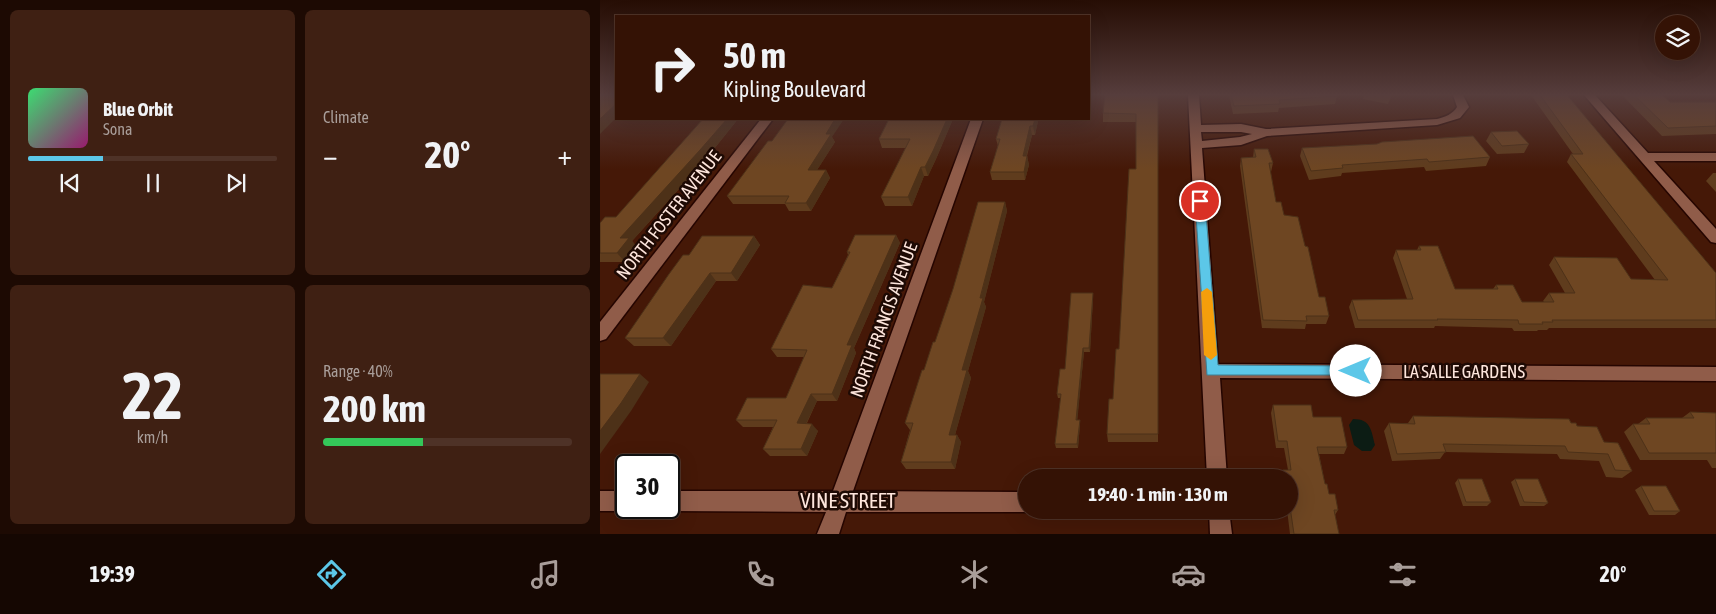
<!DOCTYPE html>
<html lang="en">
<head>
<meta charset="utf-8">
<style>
	body { margin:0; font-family:"Asap Condensed",sans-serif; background:#3f2013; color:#f1f3f6; height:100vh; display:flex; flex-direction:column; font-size:19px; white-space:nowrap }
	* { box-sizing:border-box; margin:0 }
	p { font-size:16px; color:#a99e9a }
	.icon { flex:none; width:28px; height:28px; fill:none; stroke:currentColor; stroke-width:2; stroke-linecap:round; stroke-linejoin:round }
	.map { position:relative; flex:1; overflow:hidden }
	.panel { display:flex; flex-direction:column; gap:10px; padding:10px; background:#1d0a03; width:600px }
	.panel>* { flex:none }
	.hud { position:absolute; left:15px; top:15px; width:475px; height:105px; border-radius:0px; box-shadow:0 5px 20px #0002,0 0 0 1px #4e3227; background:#341205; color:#f1f3f6; overflow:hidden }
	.fabs { position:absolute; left:1055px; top:15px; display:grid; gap:10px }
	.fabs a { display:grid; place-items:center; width:45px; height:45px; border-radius:50%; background:#341205; box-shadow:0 5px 20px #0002,0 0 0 1px #4e3227; font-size:25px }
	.speed { position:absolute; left:15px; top:454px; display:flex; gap:10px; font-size:25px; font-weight:700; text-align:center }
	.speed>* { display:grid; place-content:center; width:65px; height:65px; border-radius:50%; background:#341205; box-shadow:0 5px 20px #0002,0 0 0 1px #4e3227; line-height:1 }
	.speed .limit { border:2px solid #111; border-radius:8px; background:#fff; color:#111 }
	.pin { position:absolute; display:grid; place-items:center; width:42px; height:42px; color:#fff; margin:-21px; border:2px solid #fff; border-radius:50%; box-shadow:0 1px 5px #0007 }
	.me { position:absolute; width:55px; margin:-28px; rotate:270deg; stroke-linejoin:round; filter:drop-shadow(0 0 4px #0008) }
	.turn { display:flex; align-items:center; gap:18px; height:105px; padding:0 25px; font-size:22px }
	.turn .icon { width:65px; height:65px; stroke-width:2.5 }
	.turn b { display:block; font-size:35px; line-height:42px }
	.big { font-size:38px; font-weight:700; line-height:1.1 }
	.panel .widget { flex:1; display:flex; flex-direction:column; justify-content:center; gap:8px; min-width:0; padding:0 18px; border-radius:8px; background:#3f2013 }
	.panel .dial { align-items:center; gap:0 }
	.dial b { font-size:65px; line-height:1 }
	.song { display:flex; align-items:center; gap:15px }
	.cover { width:60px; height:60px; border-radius:8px; background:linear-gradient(135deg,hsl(140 70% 55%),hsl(320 70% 35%)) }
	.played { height:5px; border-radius:2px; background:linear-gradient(90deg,#5cc7e8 30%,#4e3227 30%) }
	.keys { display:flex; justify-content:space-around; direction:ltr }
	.heat { display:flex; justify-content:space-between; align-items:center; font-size:28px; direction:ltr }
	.charge { height:8px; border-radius:4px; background:linear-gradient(90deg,#34c759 40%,#4e3227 0) }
	.panel .tiles { flex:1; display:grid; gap:10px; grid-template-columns:repeat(2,1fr) }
	.trip { position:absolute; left:418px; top:469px; width:280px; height:50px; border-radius:25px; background:#341205; box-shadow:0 5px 20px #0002,0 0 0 1px #4e3227; font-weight:700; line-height:50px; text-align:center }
	.tab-bar { display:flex; height:80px; justify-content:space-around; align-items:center; background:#150702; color:#a99e9a }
	.tab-bar .icon { width:35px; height:35px }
	.tab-bar .current { color:#5cc7e8 }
	.tab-bar b { font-size:22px; color:#f1f3f6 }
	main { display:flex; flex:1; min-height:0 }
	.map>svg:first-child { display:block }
	.water { fill:#0c1c14 }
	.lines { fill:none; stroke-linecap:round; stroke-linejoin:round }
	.street-casing { stroke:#250500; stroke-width:3 }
	.street { fill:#905c49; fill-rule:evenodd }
	.wall { fill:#5f3c1d }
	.shaded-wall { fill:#4d3118 }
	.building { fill:#6e4622; stroke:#4d3118 }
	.route { fill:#5cc7e8; stroke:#3c8197 }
	.slow { fill:#f59e0b }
	.labels { text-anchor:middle; stroke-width:5; stroke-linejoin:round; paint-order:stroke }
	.street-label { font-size:18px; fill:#fde5dc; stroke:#1e0a04 }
	.near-street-label { font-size:21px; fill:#fde5dc; stroke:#1e0a04 }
</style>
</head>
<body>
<main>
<section class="panel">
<div class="tiles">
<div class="widget">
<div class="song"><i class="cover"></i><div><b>Blue Orbit</b><p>Sona</p></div></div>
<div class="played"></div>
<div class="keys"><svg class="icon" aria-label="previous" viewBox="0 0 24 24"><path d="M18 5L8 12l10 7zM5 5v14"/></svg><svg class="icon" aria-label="pause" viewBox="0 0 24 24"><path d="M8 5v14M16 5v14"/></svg><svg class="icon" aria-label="next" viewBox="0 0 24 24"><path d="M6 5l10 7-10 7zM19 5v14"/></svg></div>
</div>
<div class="widget"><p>Climate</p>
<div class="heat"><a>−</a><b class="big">20°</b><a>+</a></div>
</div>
<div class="widget dial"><b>22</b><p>km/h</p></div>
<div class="widget"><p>Range · 40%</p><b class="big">200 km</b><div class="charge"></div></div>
</div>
</section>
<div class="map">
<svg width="1116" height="534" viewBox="0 0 1116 534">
	<rect width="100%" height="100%" fill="#451807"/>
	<path class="water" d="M753,419C771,419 771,430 775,445L771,451H762L754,445L749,425Z"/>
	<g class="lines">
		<g class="street-casing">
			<g id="street">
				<path d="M588,95H599L601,125L641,124L666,129L837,119C845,117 853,114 857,107L853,95H863L869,107L860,118L837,125L667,136L641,145L602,148L618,364L1116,367V381L620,378L627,478H607ZM601,132H641L652,134L640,137L602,141Z"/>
				<polygon points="984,95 995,95 1048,153 1116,153 1116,161 1054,161 1116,229 1116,243 1111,242"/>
				<polygon points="161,119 173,119 6,339 0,341 0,322"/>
				<polygon points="371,119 383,119 253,491 426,492 426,510 431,510 426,512 246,512 239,534 217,534 226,512 69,511 62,508 69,508 69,491 233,491"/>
				<polygon points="0,491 26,491 26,508 33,508 26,511 0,511"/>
				<polygon points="609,510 629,510 632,534 610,534"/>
			</g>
		</g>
		<use href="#street" class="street"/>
	</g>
	<g class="wall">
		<polygon points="558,95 558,442 508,442 507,434 513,399 519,349 536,169 536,122 503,122 503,113"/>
		<polygon points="629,95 736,95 737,96 735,104 679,108 678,112 633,114"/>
		<polygon points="764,95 792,95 788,104 763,99"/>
		<polygon points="931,95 967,95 1116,273 1116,328 949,328 947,330 938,330 937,331 914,331 912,328 835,326 834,328 755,328 749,307 752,300 807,299 793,258 796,250 817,250 819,246 855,289 893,289 896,285 922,302 944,302 943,301 949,293 965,293 949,265 954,257 1031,279 1055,280 967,162 971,154 973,154"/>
		<polygon points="1022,95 1062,95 1070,102 1116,102 1116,134 1062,136"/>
		<polygon points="102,119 138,119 106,159 32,241 37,247 25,262 0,262 0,223 16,217 102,120"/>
		<polygon points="289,119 353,119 336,159 328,176 324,176 312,206 285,206 281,197 306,148 282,148 279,139"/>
		<polygon points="402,119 445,119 445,121 438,121 435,135 432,135 427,156 429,165 425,180 392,180 390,172 398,146 396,139"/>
		<polygon points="891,132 929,144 924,153 897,154 886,141"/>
		<polygon points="232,137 235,142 217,170 226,170 230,178 211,211 189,211 185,204 133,204 127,196"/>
		<polygon points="702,148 890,157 886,166 826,171 824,167 742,173 741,176 709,180 700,156"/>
		<polygon points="654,149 673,163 671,172 670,172 676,202 684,215 719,297 729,316 726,324 706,324 705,329 662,328 640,166 641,158 653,157"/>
		<polygon points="1113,173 1116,173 1116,192 1106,181"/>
		<polygon points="405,202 407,211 384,302 386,307 368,371 371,378 355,435 357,435 361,442 355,469 306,469 301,462 310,430 305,423 324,370"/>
		<polygon points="296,235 300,243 254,348 256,353 237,401 217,401 207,423 218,431 207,456 170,456 163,449 173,427 143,427 136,420 186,398 204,357 177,357 171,349 232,288 248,255 247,252"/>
		<polygon points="154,236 160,245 137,281 116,281 71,346 34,346 25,338 89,255"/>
		<polygon points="493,293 493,298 490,352 484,352 477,420 480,424 478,448 456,448 455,444 461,398 458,398 457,394"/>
		<polygon points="673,405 713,417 747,447 744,454 719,454 725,484 729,494 738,510 735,515 739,534 690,534 687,510 689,510 689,478 680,478 683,470 688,470 684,448 676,448 671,413"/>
		<polygon points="1090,412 1116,413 1116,468 1112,468 1107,460 1040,460 1024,432 1033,424 1038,424 1046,418 1082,418"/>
		<polygon points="813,416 971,423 977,426 1004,442 1032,471 1022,478 1006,477 999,461 960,459 957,454 845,452 840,459 792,461 784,431 789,423 808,423"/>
		<polygon points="858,479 891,502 887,506 863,506 855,483"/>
		<polygon points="915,479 948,503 944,506 920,506 911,482"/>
		<polygon points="1041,486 1080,511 1075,515 1049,515 1035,490"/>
	</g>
	<g class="shaded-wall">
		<polygon points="16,104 16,118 0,134 0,119"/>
		<polygon points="127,119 138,119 106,159 32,241 37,247 25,262 17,253 20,238"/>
		<polygon points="235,119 244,119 232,137 235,142 212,178 208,170 226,134"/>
		<polygon points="347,119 353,119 336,159 328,176 325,167"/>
		<polygon points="435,119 437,119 438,121 435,135 433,126"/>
		<polygon points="430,126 432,135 424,165 423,156"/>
		<polygon points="427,156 429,165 425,180 424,172"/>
		<polygon points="321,167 324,176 312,206 308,197"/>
		<polygon points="226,170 230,178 211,211 206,203"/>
		<polygon points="405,202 407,211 384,302 386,307 368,371 371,378 353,442 349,435 362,370"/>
		<polygon points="296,235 300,243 254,348 256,353 237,401 232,394 247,345"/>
		<polygon points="154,236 160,245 137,281 131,273"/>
		<polygon points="110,273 116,281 71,346 63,338"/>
		<polygon points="493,293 493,298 490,352 489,348"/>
		<polygon points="483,348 484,352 477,424 476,420"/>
		<polygon points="40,374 49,382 31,411 0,454 0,431"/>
		<polygon points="211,394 217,401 203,430 197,423"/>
		<polygon points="480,420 480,424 478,448 477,444"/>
		<polygon points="212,424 218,431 207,456 201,449"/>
		<polygon points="357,435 361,442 355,469 351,462"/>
	</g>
	<g class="building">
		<polygon points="0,95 16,95 16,104 0,119"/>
		<polygon points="505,95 558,95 558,434 507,434 509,399 513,399 516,349 519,349 529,169 536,169 536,114 503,113"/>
		<polygon points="631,95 736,95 737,96 679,100 680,104 634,106"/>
		<polygon points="940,95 967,95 1116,273 1116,320 952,320 953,322 942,322 943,324 919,324 918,320 837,319 838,320 758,320 752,300 813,299 796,250 821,250 819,246 838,246 855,289 898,289 896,285 913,285 922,302 954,302 949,293 975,293 954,257 1017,258 1031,279 1068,280 971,154 983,154"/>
		<polygon points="1034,95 1062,95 1070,102 1116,102 1116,126 1068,128"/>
		<polygon points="103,119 127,119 100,150 20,238 29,238 17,253 0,253 0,223 5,217 16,217"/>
		<polygon points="188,119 235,119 226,134 231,134 208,170 226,170 206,203 185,203 189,196 127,196 168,141 172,141"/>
		<polygon points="289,119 347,119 333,151 325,167 321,167 308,197 281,197 310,139 279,139"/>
		<polygon points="402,119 435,119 433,126 430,126 423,156 427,156 424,172 390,172 400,139 396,139"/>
		<polygon points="917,131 929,144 902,146 891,132"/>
		<polygon points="873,136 890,157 829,162 827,159 742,165 743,168 711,171 702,148 777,144 782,142"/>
		<polygon points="654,149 668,149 673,163 669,163 676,202 681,202 684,215 698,217 705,246 708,247 719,297 725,297 729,316 706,316 707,321 663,320 641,158 656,157"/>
		<polygon points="378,202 405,202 380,298 383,298 362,370 367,370 349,435 357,435 351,462 301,462 313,423 305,423 322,370 324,370 333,342 335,342 353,289"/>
		<polygon points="255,235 296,235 247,345 252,345 232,394 211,394 197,423 212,424 201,449 163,449 177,420 136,420 147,398 186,398 207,350 171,349 203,285 232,288 250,252 247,252"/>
		<polygon points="102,236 154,236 131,273 110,273 63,338 25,338 69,274 83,255 89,255"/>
		<polygon points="471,293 493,293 489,348 483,348 476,420 480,420 477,444 455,444 461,394 457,394 460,369 465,369"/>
		<polygon points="0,374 40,374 21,403 0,431"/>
		<polygon points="673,405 711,405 713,417 741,417 747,447 717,447 725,484 727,484 729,494 735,494 738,510 734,510 739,534 694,534 689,500 689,478 684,478 683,470 691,470 687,441 678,441"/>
		<polygon points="1090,412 1116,413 1116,453 1049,453 1033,424 1050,424 1046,418 1094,418"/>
		<polygon points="813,416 969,419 971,423 976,423 977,426 997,427 1004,442 1018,443 1032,471 1015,470 1008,454 968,452 965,446 843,444 846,452 797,454 789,423 815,424"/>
		<polygon points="858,479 882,479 891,502 866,502"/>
		<polygon points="915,479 938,479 948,503 924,502"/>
		<polygon points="1041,486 1066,486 1080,511 1054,511"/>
	</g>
	<linearGradient id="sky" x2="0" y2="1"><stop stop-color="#260d04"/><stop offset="0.56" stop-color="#563d3c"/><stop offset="1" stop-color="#563d3c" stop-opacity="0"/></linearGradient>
	<rect width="1116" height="169" fill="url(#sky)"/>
	<polygon class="route" points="600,198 605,201 618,365 756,366 761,367 763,371 761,375 607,375 595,201"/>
	<polygon class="slow" points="607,288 612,292 617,355 611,360 604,355 601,292"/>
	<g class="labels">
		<g class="street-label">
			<text transform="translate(69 215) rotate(-52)" y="6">NORTH FOSTER AVENUE</text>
			<text transform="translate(284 320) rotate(-70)" y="6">NORTH FRANCIS AVENUE</text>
			<text x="864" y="378">LA SALLE GARDENS</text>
		</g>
		<g class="near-street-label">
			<text x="248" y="508">VINE STREET</text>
		</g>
	</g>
</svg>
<div class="fabs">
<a><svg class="icon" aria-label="layers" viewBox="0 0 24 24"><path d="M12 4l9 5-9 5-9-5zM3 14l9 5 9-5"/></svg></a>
</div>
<div class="speed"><div class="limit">30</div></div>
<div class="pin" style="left:600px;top:201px;background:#d93025"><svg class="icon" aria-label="arrive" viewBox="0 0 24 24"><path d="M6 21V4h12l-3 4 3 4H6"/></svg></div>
<svg class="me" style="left:756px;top:371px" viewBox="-20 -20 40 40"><circle r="19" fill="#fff"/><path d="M0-13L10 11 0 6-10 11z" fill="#5cc7e8"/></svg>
<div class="trip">19:40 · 1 min · 130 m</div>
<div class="hud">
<div class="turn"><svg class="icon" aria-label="right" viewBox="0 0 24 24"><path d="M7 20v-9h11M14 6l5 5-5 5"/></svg><div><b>50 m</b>Kipling Boulevard</div></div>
</div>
</div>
</main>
<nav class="tab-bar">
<b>19:39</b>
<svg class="icon current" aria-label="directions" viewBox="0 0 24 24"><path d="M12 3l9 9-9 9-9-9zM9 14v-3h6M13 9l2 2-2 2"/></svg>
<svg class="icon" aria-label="music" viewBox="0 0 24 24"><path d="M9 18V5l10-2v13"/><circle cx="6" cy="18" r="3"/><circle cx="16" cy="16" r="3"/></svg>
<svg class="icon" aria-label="phone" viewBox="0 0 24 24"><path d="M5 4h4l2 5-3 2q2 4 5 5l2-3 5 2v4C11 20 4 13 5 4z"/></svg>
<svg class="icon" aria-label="climate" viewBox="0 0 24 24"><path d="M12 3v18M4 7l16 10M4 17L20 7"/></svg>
<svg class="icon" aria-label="car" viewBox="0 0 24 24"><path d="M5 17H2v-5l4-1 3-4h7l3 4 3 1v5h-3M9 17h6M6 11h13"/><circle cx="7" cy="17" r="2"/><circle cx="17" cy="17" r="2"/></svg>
<svg class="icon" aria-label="filters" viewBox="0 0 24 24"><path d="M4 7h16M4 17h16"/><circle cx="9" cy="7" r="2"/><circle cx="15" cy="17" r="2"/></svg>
<b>20°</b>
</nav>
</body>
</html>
